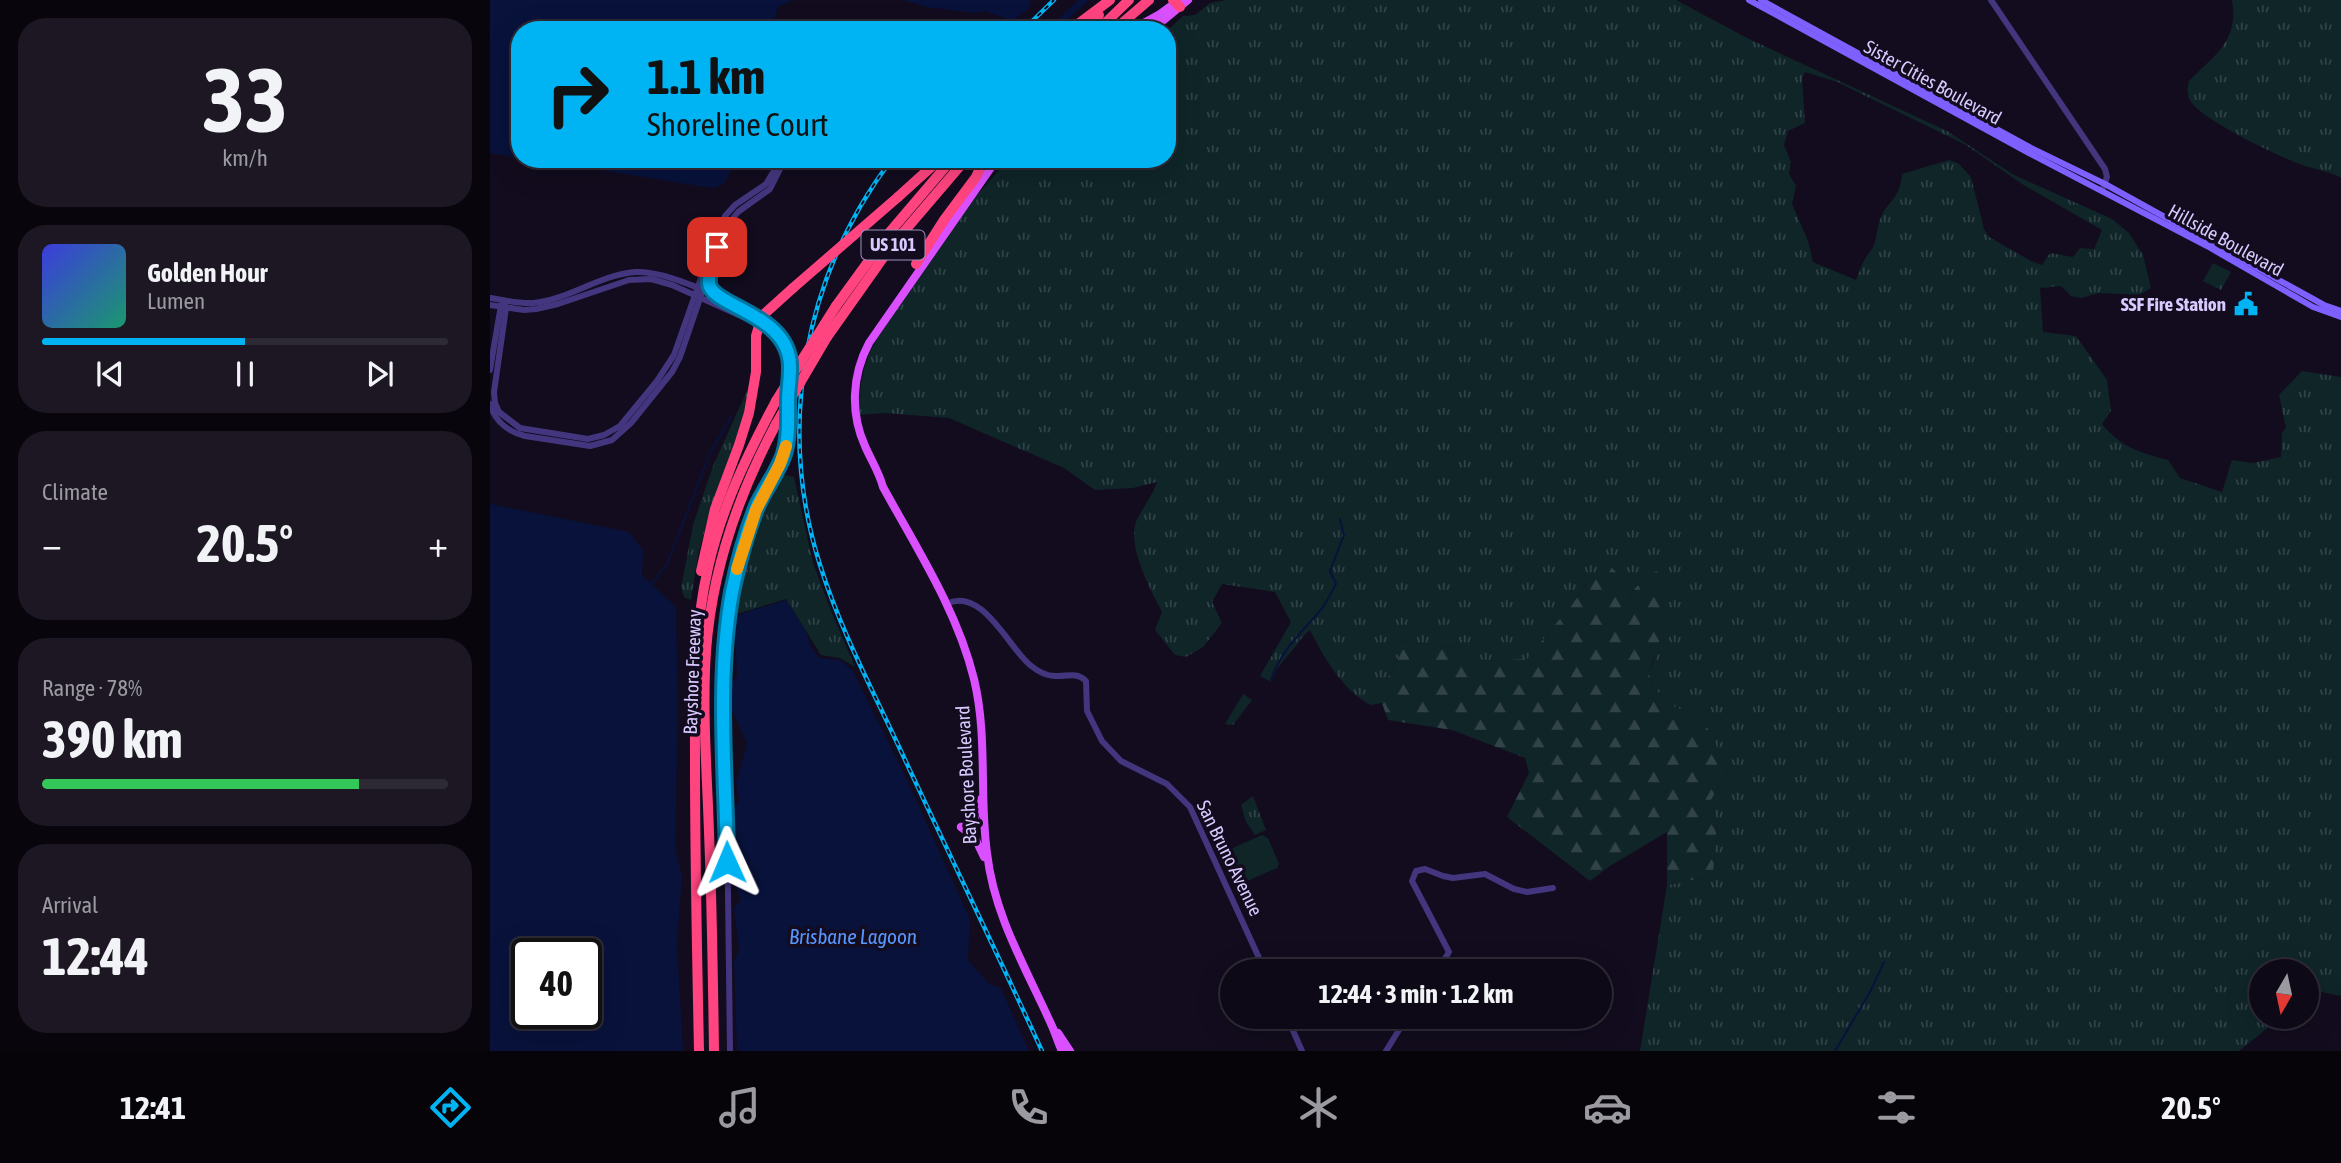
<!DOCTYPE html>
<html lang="en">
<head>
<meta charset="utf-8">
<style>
	body { margin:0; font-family:"Asap Condensed",sans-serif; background:#1c1723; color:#f1f3f6; height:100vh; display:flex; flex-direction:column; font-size:26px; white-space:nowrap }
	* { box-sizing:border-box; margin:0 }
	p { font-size:23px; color:#9b9aa1 }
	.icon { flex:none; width:38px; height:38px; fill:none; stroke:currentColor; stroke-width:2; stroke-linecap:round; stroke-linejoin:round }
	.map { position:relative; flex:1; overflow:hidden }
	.side { display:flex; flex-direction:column; gap:18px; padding:18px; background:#08050c; width:490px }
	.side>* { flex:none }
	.hud { position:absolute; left:21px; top:21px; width:665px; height:147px; border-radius:28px; box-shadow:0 7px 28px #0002,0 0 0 2px #2e2a35; background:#00b4f4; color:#111; overflow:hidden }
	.needle { width:46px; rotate:189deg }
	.buttons { position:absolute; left:1759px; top:959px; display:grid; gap:14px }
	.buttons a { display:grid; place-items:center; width:70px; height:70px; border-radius:50%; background:#0e0916; box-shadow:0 7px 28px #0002,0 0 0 2px #2e2a35; font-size:35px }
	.speed { position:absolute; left:21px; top:938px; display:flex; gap:14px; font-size:35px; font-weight:700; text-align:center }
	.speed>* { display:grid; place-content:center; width:91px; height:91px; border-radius:50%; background:#0e0916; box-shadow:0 7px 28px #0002,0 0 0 2px #2e2a35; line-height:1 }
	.speed .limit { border:4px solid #111; border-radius:10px; background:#fff; color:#111 }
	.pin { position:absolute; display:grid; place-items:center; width:60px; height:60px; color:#fff; margin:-30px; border-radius:14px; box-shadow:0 4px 10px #0006 }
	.me { position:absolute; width:77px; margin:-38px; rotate:359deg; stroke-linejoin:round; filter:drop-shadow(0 0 5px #0008) }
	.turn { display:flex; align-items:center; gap:24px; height:147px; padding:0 21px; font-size:32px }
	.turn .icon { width:91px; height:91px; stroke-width:2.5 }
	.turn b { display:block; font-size:49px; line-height:60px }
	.big { font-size:52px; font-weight:700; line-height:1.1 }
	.side .card { flex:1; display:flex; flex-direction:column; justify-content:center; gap:10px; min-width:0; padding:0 24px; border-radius:28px; background:#1c1723 }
	.side .dial { align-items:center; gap:0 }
	.dial b { font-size:91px; line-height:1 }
	.song { display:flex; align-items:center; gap:21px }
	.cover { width:84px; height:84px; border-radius:10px; background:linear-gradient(135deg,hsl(240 70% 55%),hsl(160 70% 35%)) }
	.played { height:7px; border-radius:4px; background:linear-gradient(90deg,#00b4f4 50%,#2e2a35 50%) }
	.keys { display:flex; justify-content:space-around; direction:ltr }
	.heat { display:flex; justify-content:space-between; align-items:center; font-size:38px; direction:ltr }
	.charge { height:10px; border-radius:5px; background:linear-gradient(90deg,#34c759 78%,#2e2a35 0) }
	.trip { position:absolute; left:730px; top:959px; width:392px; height:70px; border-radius:35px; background:#0e0916; box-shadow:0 7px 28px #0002,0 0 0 2px #2e2a35; font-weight:700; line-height:70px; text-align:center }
	.tab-bar { display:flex; height:112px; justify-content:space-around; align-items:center; background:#060409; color:#9b9aa1 }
	.tab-bar .icon { width:49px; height:49px }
	.tab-bar .active { color:#00b4f4 }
	.tab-bar b { font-size:32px; color:#f1f3f6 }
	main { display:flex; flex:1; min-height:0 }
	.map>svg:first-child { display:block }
	.grass { fill:url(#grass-tufts); fill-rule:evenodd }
	.forest { fill:url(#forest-firs) }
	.garden { fill:#0f2528 }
	.water { fill:#08123b; fill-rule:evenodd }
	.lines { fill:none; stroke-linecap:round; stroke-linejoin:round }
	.stream { stroke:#08123b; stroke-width:2 }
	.river { stroke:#08123b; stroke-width:7 }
	.tertiary { stroke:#44367e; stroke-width:6 }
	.secondary { stroke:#7e60ff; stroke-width:6 }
	.primary { stroke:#da50ff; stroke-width:8 }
	.motorway { stroke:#ff4480; stroke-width:10 }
	.rail-casing { stroke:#00b4f4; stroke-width:4.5 }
	.rail { stroke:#120c1e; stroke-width:2; stroke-dasharray:5; stroke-linecap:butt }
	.motorway-bridge { stroke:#ff4480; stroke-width:10 }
	.route-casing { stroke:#00759f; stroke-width:18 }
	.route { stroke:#00b4f4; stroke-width:12 }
	.slow { stroke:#f59e0b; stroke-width:12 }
	.labels { text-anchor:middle; stroke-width:7; stroke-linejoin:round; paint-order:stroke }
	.shield { fill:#120c1e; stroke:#9d90bc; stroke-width:2 }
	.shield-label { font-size:18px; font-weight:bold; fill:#d8c9ff }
	.street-label { font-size:19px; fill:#d8c9ff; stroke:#120c1e }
	.poi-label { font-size:19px; font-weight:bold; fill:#d8c9ff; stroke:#120c1e; text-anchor:end }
	.water-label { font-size:21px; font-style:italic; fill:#5796ff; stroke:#120c1e }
</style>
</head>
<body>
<main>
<section class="side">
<div class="card dial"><b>33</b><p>km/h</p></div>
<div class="card">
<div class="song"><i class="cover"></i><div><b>Golden Hour</b><p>Lumen</p></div></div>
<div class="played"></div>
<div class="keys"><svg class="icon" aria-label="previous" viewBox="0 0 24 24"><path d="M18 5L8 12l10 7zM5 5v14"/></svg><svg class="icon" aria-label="pause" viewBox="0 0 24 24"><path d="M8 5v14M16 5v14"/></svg><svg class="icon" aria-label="next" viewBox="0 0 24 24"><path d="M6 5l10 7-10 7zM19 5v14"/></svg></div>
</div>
<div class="card"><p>Climate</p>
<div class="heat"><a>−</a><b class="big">20.5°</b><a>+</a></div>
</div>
<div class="card"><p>Range · 78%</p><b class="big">390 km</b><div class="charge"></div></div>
<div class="card"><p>Arrival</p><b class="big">12:44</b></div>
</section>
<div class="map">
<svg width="1851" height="1051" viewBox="0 0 1851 1051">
	<defs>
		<pattern id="grass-tufts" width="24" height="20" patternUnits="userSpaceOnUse" patternTransform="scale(1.75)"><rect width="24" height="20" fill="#0f2528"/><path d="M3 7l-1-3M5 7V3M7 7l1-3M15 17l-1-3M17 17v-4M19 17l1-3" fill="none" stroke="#314348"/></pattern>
		<pattern id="forest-firs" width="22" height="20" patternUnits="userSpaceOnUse" patternTransform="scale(1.75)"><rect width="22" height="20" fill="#0f2528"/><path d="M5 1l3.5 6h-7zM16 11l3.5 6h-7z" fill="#314348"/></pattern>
	</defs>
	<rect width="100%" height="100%" fill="#120c1e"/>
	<g class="grass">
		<path d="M737,0H1186L1257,38L1457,131L1524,175L1622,219L1639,233L1653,255L1661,288L1649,295L1609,293L1591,298L1581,296L1571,286L1550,288L1553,332L1586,336L1617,380L1621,411L1612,424C1632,448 1649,452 1678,460L1690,478L1732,492L1742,460L1763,463L1791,457L1792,433L1796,428L1789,395L1812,371L1851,377V996L1817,989L1816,971H1771V1017L1790,1018L1749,1051H1150L1177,885L1223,876L1227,822L1221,800L1237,771L1214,724L1192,710L1178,704L1161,684L1159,673L1165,657L1156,575L1138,597L1099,579L1087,598L1037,660L985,661L963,648L909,640L911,652L895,683L892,703L880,705C852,689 834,658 820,630C811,637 808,644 801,652C790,665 787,667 781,682L770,676L801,622L785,592L732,584L722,602L732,623L713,647L696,657L685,655L665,630L672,612C661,591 637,546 646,522C652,508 662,497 667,482L643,488L605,490L574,468L459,418L395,413L369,415C369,386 373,365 386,340L481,202L519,159H677V31L693,16L705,15L720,3ZM1315,72L1347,82L1476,145L1532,184L1612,230L1604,249L1590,248L1583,257L1560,253L1552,265L1541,261L1499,237L1494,229L1481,177L1468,163L1459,160L1412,174C1410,192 1406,196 1396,208C1387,219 1388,234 1384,245C1382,251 1377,254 1375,259C1371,266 1369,273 1366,280L1323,262L1318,241L1302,204L1306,186L1299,174L1301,162L1294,145L1298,131L1315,123L1312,79Z"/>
		<path d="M1742,0H1851V178C1838,170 1824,170 1810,164C1787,156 1713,120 1701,102C1697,95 1697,88 1699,81C1725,55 1749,41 1742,0Z"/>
		<polygon points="1723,263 1741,272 1731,290 1713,281"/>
		<polygon points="261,382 253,424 218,518 208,555 201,600 194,597 191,588 203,525 223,466"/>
		<path d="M290,474L304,477L323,563L341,611L365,667L350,658L331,655L296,599L243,615C254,566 264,518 290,474Z"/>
		<polygon points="753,694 762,700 743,725 735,724"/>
		<polygon points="763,796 776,830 765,835 756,822 751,805"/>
	</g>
	<polygon class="forest" points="1120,566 1138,584 1139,596 1156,575 1167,571 1176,585 1172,634 1159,673 1161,684 1178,704 1192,710 1214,724 1221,733 1237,771 1221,800 1227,822 1223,876 1177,885 1177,832 1120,866 1100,881 1017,817 1039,773 1035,758 962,730 898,720 892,703 885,692 895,683 910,654 909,640 963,648 985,661 1037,659 1087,598 1099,579"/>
	<polygon class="garden" points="772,835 778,838 789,864 787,868 748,885 729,854"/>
	<g class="water">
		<polygon points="0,0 303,0 288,7 281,30 30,30 30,158 0,153"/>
		<polygon points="413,0 541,0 539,8 519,24 518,19 495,11 484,13 437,7"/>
		<polygon points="40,159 247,159 234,184 222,188"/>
		<path d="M0,504L139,532L153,550L152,575L186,607L188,710L185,848L192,876L187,944L193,1051H0ZM37,954H96V1013H37Z"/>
		<path d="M296,600L317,633L320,645L329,658L350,660L363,671L416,778L480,919L478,960L499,984L511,988L539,1051H247L244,961L249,949L244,909L251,899C242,881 239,865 250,847L242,840L243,811L249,800L246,783L257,743L242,710L241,685L247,676L244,616Z"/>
	</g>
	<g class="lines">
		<g class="stream">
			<polyline points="162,584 171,571 176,567 220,453 241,417"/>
			<path d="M781,680C790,652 810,634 829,612C836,604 841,593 846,584L840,571L854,535L850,519"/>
			<polyline points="1345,1051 1380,992 1394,962"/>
		</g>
		<g class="river">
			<polyline points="548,25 554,30"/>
			<polyline points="561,30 594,0"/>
		</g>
		<g class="tertiary">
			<polyline points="1501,0 1615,169 1617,177 1612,191"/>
			<path d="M0,298C14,300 28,304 43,303C78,300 109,275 145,272C178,270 236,300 265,315L269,321"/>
			<polyline points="13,300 16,308 4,392 5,403 9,412 30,428 98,439 114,435 130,426 167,381 184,355 224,241 235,216 245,205 276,184 291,159"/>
			<polyline points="0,305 34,310 46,309 68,304 139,280 161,279 182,285 262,321 269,321 279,326 287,333 297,349 300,368 297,440 293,456 268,505 253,549 243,592 235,651 240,1051"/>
			<polyline points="0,370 11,305"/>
			<path d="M0,404C5,421 18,432 35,436L100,446L122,440L141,423L182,372L190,357L233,231L248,212L280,189L295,159"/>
			<path d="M456,604C492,586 518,647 540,665C546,670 556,676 565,676C577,677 586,671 596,681L597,711L612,741L631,761L677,784L700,807L775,971"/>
			<polyline points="947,971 959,952 922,881 926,871 935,869 953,876 963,878 995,874 1024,889 1037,892 1063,888"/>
			<polyline points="797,1017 812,1051"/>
			<polyline points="896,1051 917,1017"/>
		</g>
		<g class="secondary">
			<polyline points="1259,0 1539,153 1717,246 1823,307 1851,317"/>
			<polyline points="1271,0 1541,148 1615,184 1834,305 1851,311"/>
		</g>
		<g class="primary">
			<polyline points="641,30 670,14 689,0"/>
			<polyline points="655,30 674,20 698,0"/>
			<path d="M507,159L379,343C362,375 360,413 375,446C381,460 389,472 393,487C427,549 467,610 484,679C498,737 489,795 497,853C504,916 537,970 562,1026C566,1035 568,1043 572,1051"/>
			<polyline points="471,827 478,826 484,822 491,799"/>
			<polyline points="471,827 485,838 494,857"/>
			<polyline points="568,1033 580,1051"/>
		</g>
		<g class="motorway">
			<polyline points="683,0 690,7"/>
			<polyline points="580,30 620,0"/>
			<polyline points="593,30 609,15"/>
			<polyline points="608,30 639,0"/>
			<polyline points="624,30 659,0"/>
			<polyline points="408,197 450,159"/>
			<polyline points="426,264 454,220 486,177 494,159"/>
			<polyline points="346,306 399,233 462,159"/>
			<polyline points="337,337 400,248 476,159"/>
			<polyline points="211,571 225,509 249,445 259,413 266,372 266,336 272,316 303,288"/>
			<path d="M209,1051C207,955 205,860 205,764C205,698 203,633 218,568C231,509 257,455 286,401"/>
			<path d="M224,1051C223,978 222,905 219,832C217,772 212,711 216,651C222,570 248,495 286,424"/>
		</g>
		<g class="rail-casing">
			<g id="rail">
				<polyline points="533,30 564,0"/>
				<path d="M402,159C314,275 286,426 330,565C350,629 382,689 410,749C457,850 506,950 552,1051"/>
			</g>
		</g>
		<use href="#rail" class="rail"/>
		<g class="motorway-bridge">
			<polyline points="303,288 408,197"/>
			<polyline points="286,401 346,306"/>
			<polyline points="286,424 337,337"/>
		</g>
	</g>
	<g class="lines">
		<g class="route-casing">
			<path id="route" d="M227,247C224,258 218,272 219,283C220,307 302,313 300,369C300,380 298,391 298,401C298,419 299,437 294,454C288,472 275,488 267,506C256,533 248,563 242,592C226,680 236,773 237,862"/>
		</g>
		<use href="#route" class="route"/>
		<polyline class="slow" points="247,569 266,510 290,464 296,446"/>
	</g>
	<defs>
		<g id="civic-bare" transform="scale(1.89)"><path d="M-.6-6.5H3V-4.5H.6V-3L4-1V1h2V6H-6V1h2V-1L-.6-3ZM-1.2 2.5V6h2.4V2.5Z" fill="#00b4f4" stroke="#120c1e" stroke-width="2.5" paint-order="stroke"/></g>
	</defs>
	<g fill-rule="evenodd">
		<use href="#civic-bare" x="1756" y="304"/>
	</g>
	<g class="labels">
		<rect class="shield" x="371.5" y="230.5" width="63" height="29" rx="5"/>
		<g class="shield-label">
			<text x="403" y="251">US 101</text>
		</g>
		<g class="street-label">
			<text transform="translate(1443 82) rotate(29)" y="7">Sister Cities Boulevard</text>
			<text transform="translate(1736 240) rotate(29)" y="7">Hillside Boulevard</text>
			<text transform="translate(202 672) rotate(-88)" y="7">Bayshore Freeway</text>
			<text transform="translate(476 775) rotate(-93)" y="7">Bayshore Boulevard</text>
			<text transform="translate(740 858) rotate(64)" y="7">San Bruno Avenue</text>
		</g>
		<g class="poi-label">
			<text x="1736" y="311">SSF Fire Station</text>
		</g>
		<g class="water-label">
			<text x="363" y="944">Brisbane Lagoon</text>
		</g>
	</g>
</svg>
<div class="buttons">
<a><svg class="needle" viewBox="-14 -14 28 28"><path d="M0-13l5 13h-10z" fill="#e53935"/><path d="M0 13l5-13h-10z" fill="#9b9aa1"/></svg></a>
</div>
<div class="speed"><div class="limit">40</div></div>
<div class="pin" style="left:227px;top:247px;background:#d93025"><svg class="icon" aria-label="arrive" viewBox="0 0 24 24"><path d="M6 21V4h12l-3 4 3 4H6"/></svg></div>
<svg class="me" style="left:237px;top:862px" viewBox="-20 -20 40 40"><path d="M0-17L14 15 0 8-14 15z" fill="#00b4f4" stroke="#fff" stroke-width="4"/></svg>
<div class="trip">12:44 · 3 min · 1.2 km</div>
<div class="hud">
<div class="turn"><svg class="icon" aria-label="right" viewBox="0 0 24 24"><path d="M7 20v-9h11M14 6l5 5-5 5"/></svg><div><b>1.1 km</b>Shoreline Court</div></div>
</div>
</div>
</main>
<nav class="tab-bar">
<b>12:41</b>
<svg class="icon active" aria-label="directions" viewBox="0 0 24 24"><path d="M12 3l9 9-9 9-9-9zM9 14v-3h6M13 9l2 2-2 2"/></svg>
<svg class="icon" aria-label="music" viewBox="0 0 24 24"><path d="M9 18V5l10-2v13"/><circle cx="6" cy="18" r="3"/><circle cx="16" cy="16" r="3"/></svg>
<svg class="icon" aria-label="phone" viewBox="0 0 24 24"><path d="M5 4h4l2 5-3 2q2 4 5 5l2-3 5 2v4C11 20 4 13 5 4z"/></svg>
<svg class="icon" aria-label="climate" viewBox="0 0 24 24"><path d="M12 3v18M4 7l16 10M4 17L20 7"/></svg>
<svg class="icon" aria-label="car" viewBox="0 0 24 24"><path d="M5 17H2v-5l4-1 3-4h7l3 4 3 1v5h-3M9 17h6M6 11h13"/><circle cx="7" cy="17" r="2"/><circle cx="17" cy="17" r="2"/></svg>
<svg class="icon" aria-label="filters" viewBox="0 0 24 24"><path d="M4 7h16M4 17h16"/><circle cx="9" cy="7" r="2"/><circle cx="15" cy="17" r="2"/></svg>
<b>20.5°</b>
</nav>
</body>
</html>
